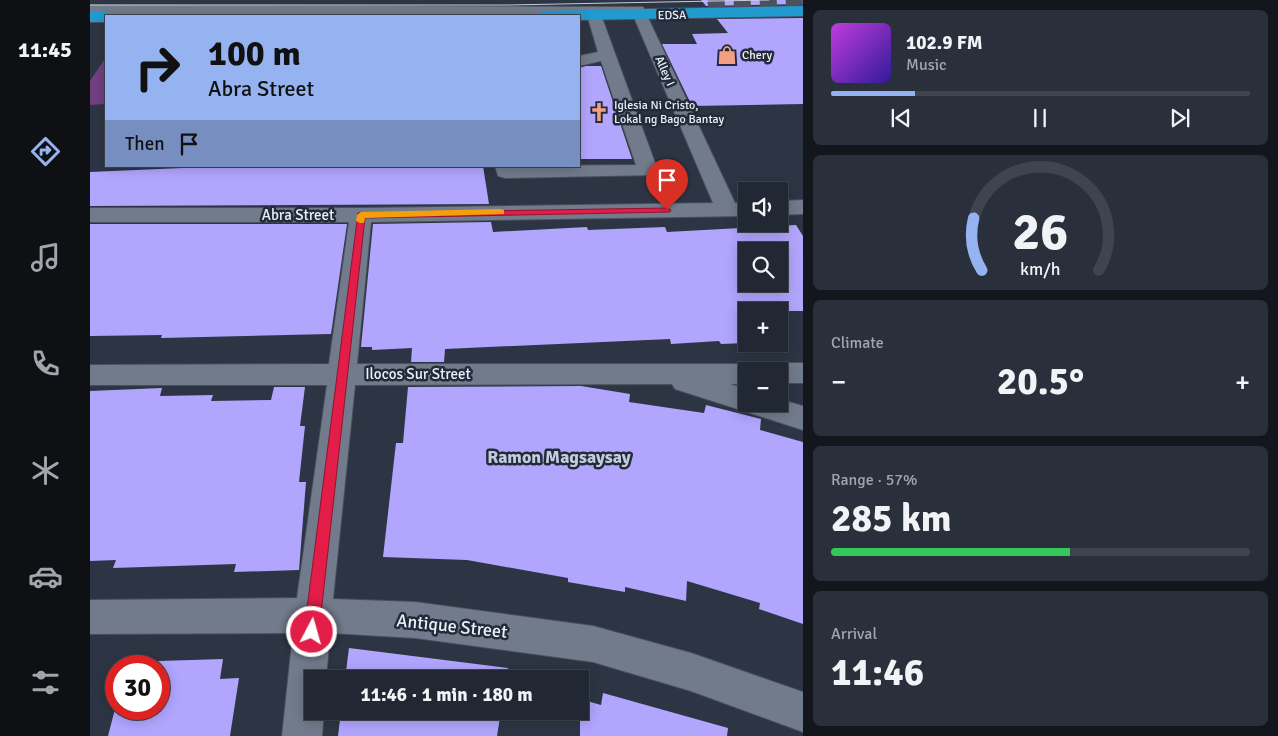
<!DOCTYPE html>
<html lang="en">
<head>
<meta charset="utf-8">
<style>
	body { margin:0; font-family:Signika,sans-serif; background:#2a303b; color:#f1f3f6; height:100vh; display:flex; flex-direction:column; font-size:19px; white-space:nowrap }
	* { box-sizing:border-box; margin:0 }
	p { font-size:16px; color:#a2a6ac }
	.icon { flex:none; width:28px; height:28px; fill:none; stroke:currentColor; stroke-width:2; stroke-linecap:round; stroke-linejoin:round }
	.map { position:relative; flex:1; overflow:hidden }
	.panel { display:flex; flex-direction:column; gap:10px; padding:10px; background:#13161c; width:475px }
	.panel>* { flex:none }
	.hud { position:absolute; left:15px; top:15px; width:475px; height:152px; border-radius:0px; box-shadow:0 2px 12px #0003,0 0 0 1px #3f444e; background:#95b2f1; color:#111; overflow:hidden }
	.fabs { position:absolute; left:648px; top:182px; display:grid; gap:10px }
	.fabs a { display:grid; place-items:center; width:50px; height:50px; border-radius:0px; background:#222833; box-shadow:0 2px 12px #0003,0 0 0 1px #3f444e; font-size:25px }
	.speed { position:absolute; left:15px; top:655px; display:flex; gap:10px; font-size:25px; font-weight:700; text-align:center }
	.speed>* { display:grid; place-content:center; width:65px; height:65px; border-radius:50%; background:#222833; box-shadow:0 2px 12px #0003,0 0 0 1px #3f444e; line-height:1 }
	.speed .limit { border:8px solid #d22; background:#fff; color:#111 }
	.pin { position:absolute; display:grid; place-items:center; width:42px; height:42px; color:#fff; margin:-51px -21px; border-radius:50% 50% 50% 0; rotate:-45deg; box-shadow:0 0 5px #0007 }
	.pin .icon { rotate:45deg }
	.me { position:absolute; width:55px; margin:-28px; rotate:6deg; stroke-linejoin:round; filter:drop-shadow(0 0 4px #0008) }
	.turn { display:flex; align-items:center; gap:18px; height:105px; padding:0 20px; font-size:22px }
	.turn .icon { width:65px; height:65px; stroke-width:2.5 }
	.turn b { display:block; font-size:35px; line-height:42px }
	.then { display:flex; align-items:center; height:48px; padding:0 20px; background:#0003; gap:10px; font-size:19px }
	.big { font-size:38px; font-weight:700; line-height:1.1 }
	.panel .widget { flex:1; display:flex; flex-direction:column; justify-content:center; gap:8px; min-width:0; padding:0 18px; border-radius:8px; background:#2a303b }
	.panel .dial { align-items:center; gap:0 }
	.dial svg { height:130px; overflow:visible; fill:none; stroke:#3f444e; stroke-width:7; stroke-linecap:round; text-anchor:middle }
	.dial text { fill:#f1f3f6; stroke:none }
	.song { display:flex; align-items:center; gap:15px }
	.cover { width:60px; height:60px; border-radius:8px; background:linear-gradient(135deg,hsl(290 70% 55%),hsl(250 70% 35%)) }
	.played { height:5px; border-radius:2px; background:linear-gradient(90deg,#95b2f1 20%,#3f444e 20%) }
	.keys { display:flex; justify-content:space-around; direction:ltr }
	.heat { display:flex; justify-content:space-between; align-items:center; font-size:28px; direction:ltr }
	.charge { height:8px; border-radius:4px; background:linear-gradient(90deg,#34c759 57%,#3f444e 0) }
	.trip { position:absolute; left:214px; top:670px; width:285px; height:50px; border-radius:0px; background:#222833; box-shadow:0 2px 12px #0003,0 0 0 1px #3f444e; font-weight:700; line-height:50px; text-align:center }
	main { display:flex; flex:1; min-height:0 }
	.dock { display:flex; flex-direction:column; width:90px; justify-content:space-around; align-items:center; background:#0e1014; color:#a2a6ac }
	.dock .icon { width:35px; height:35px }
	.dock .selected { color:#95b2f1 }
	.dock b { font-size:22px; color:#f1f3f6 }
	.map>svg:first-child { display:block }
	.green { fill:#714083 }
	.building { fill:#b1a5fe; fill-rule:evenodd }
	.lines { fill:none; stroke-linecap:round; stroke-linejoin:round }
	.minor-tunnel { stroke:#4a515f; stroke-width:17; stroke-dasharray:17 9; stroke-linecap:butt }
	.minor-casing { stroke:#48505c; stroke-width:2 }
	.highway-casing { stroke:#48505c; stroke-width:2 }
	.minor { fill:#717b8c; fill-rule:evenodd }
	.highway { fill:#219ad0; fill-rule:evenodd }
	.tram { stroke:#c7cdd8; stroke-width:1 }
	.route { fill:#e11d48; stroke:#92132f }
	.slow { fill:#f59e0b }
	.labels { text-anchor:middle; stroke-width:5; stroke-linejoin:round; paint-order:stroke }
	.far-street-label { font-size:12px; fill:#ebf0fa; stroke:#232b3a }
	.far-poi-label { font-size:12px; fill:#ebf0fa; stroke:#232b3a; text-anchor:start }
	.street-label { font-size:15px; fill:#ebf0fa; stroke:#232b3a }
	.quarter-label { font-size:18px; font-weight:bold; fill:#c3cde0; stroke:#232b3a }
	.near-street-label { font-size:18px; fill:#ebf0fa; stroke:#232b3a }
</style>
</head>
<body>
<main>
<nav class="dock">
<b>11:45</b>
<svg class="icon selected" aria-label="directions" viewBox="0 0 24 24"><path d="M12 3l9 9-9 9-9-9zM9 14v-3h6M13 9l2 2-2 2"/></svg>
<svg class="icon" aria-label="music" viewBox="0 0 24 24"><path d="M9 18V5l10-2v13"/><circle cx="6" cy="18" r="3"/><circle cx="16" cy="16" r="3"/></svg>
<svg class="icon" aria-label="phone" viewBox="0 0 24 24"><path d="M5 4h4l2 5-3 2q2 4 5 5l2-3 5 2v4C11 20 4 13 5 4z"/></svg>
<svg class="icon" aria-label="climate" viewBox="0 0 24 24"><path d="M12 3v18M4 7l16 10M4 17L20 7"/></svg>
<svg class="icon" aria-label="car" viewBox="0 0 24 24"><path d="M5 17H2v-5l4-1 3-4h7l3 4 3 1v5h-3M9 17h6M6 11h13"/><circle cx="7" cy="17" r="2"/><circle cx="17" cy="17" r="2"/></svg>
<svg class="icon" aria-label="filters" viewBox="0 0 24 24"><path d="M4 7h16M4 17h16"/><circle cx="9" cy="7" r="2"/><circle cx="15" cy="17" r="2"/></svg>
</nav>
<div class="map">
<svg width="713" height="736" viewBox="0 0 713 736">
	<rect width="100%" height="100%" fill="#2d3544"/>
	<polygon class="green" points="16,57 16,104 0,105 0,81"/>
	<g class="building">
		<polygon points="611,0 713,0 713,4 616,6"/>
		<polygon points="713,18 713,104 602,106 572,44 607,44 602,34 638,33 627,19"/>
		<polygon points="496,66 511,66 542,159 489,159 489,68"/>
		<polygon points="138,166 393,166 399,204 0,206 0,172"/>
		<path d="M401,222L403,232L497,227L498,230L575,227L577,232L706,225L713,236V311H656V343L631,344L629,341L581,344L580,339L355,349L354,362H321L322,348L282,350V347H271L283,224ZM656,251H689V284H656Z"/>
		<polygon points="0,224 257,224 241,334 71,338 72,335 0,336"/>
		<polygon points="491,386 540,394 539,402 614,413 616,405 671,419 670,430 713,442 713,624 669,609 670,603 597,581 596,601 535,587 535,592 478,582 478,578 377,560 293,557 306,443 313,443 318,387"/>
		<polygon points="184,387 215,387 210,426 215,426 209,482 216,482 209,570 144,572 146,564 23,568 26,560 0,561 0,391 72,388 70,396 123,395 121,401 181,400"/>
		<polygon points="259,648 418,668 416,679 255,679"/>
		<polygon points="133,659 130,679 149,678 140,736 18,736 26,705 26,709 69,709 69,666 36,666 37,662"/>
		<polygon points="513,693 638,728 637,736 490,736 490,699 511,705"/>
		<polygon points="251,711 411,711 407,736 248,736"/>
	</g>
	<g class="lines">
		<polyline class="minor-tunnel" points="618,9 713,5"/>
		<g class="minor-casing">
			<g id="minor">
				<polygon points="0,5 553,7 645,203 656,202 656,216 281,222 267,364 656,364 666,367 668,371 656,371 656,384 640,384 656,389 656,404 689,404 689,399 713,406 713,430 585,389 582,384 265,385 243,599 325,602 503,626 601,653 713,692 713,732 601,691 503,662 325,638 240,633 236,679 222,679 222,711 234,711 232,736 192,736 203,633 0,634 0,600 207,598 237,385 0,385 0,365 239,364 259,222 0,222 0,208 271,208 623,203 543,15 511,15 568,171 565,175 415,178 408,176 405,166 546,165 511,61 489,66 489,56 508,52 497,15 0,15"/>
				<polygon points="713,200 713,214 689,215 689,201"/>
				<polygon points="689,363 713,363 713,383 689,383 689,371 676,371 679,366"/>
			</g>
		</g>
		<g class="highway-casing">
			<g id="highway">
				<polygon points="713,6 713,16 489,20 489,16 443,16 451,11"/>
				<polygon points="0,12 16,12 23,16 16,16 16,22 0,22"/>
			</g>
		</g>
		<use href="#minor" class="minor"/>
		<use href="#highway" class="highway"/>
		<polyline class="tram" points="0,5 418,5 679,0"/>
	</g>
	<polygon class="route" points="577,208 581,210 580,212 275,218 229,632 227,638 222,640 216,638 214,632 268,213"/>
	<polygon class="slow" points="411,209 414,210 414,214 275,218 274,223 270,223 266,221 267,215 271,212"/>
	<defs>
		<g id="shop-bare" transform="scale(1.5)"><path d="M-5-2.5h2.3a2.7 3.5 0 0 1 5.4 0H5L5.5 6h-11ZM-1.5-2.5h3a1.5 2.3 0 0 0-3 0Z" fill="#f39f83" stroke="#232b3a" stroke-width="2.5" paint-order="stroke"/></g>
		<g id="church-bare" transform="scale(1.5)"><path d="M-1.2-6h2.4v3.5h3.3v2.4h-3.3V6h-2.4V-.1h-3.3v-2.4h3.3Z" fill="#f39f83" stroke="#232b3a" stroke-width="2.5" paint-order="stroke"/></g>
	</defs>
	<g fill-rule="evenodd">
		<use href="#shop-bare" x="637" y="55"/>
		<use href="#church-bare" x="509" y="112"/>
	</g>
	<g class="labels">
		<g class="far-street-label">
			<text transform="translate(582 15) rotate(-1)" y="4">EDSA</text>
			<text transform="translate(575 71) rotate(66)" y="4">Alley I</text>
		</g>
		<g class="far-poi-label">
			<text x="652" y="59">Chery</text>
			<text x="524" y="109">Iglesia Ni Cristo,<tspan x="524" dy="14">Lokal ng Bago Bantay</tspan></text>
		</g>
		<g class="street-label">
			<text x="208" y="220">Abra Street</text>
			<text x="328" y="379">Ilocos Sur Street</text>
		</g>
		<g class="quarter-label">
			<text x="469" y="463">Ramon Magsaysay</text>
		</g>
		<g class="near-street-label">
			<text transform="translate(362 626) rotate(6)" y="6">Antique Street</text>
		</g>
	</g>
</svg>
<div class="fabs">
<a><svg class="icon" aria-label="sound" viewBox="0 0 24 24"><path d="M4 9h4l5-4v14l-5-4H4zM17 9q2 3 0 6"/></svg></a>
<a><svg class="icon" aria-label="search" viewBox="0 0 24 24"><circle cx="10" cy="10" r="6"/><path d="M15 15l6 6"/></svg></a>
<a>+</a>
<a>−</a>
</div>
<div class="speed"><div class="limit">30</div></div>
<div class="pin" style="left:577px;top:210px;background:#d93025"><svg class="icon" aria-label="arrive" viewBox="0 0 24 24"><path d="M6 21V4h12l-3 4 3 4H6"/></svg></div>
<svg class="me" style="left:222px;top:632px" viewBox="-20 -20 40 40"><circle r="17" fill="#e11d48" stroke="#fff" stroke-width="3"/><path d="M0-11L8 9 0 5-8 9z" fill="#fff"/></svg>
<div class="trip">11:46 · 1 min · 180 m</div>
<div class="hud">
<div class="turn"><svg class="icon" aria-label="right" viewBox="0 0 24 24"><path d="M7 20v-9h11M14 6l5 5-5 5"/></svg><div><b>100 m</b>Abra Street</div></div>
<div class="then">Then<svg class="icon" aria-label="arrive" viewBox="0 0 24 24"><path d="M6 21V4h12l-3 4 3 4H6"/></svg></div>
</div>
</div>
<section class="panel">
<div class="widget">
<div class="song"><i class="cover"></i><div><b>102.9 FM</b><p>Music</p></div></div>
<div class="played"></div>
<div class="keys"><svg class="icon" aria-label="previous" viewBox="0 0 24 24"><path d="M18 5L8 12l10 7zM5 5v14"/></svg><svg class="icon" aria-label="pause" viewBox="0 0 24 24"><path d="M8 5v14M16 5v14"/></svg><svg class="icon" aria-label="next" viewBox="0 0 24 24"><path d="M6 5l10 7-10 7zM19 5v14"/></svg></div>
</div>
<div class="widget dial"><svg viewBox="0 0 100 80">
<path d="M14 69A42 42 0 1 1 86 69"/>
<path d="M14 69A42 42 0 0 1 9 37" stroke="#95b2f1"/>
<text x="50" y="56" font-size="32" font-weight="700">26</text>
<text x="50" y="72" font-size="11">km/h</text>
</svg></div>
<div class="widget"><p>Climate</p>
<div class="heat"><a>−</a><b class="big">20.5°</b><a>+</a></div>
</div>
<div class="widget"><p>Range · 57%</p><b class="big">285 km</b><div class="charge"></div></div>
<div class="widget"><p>Arrival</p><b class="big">11:46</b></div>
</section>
</main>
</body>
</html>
